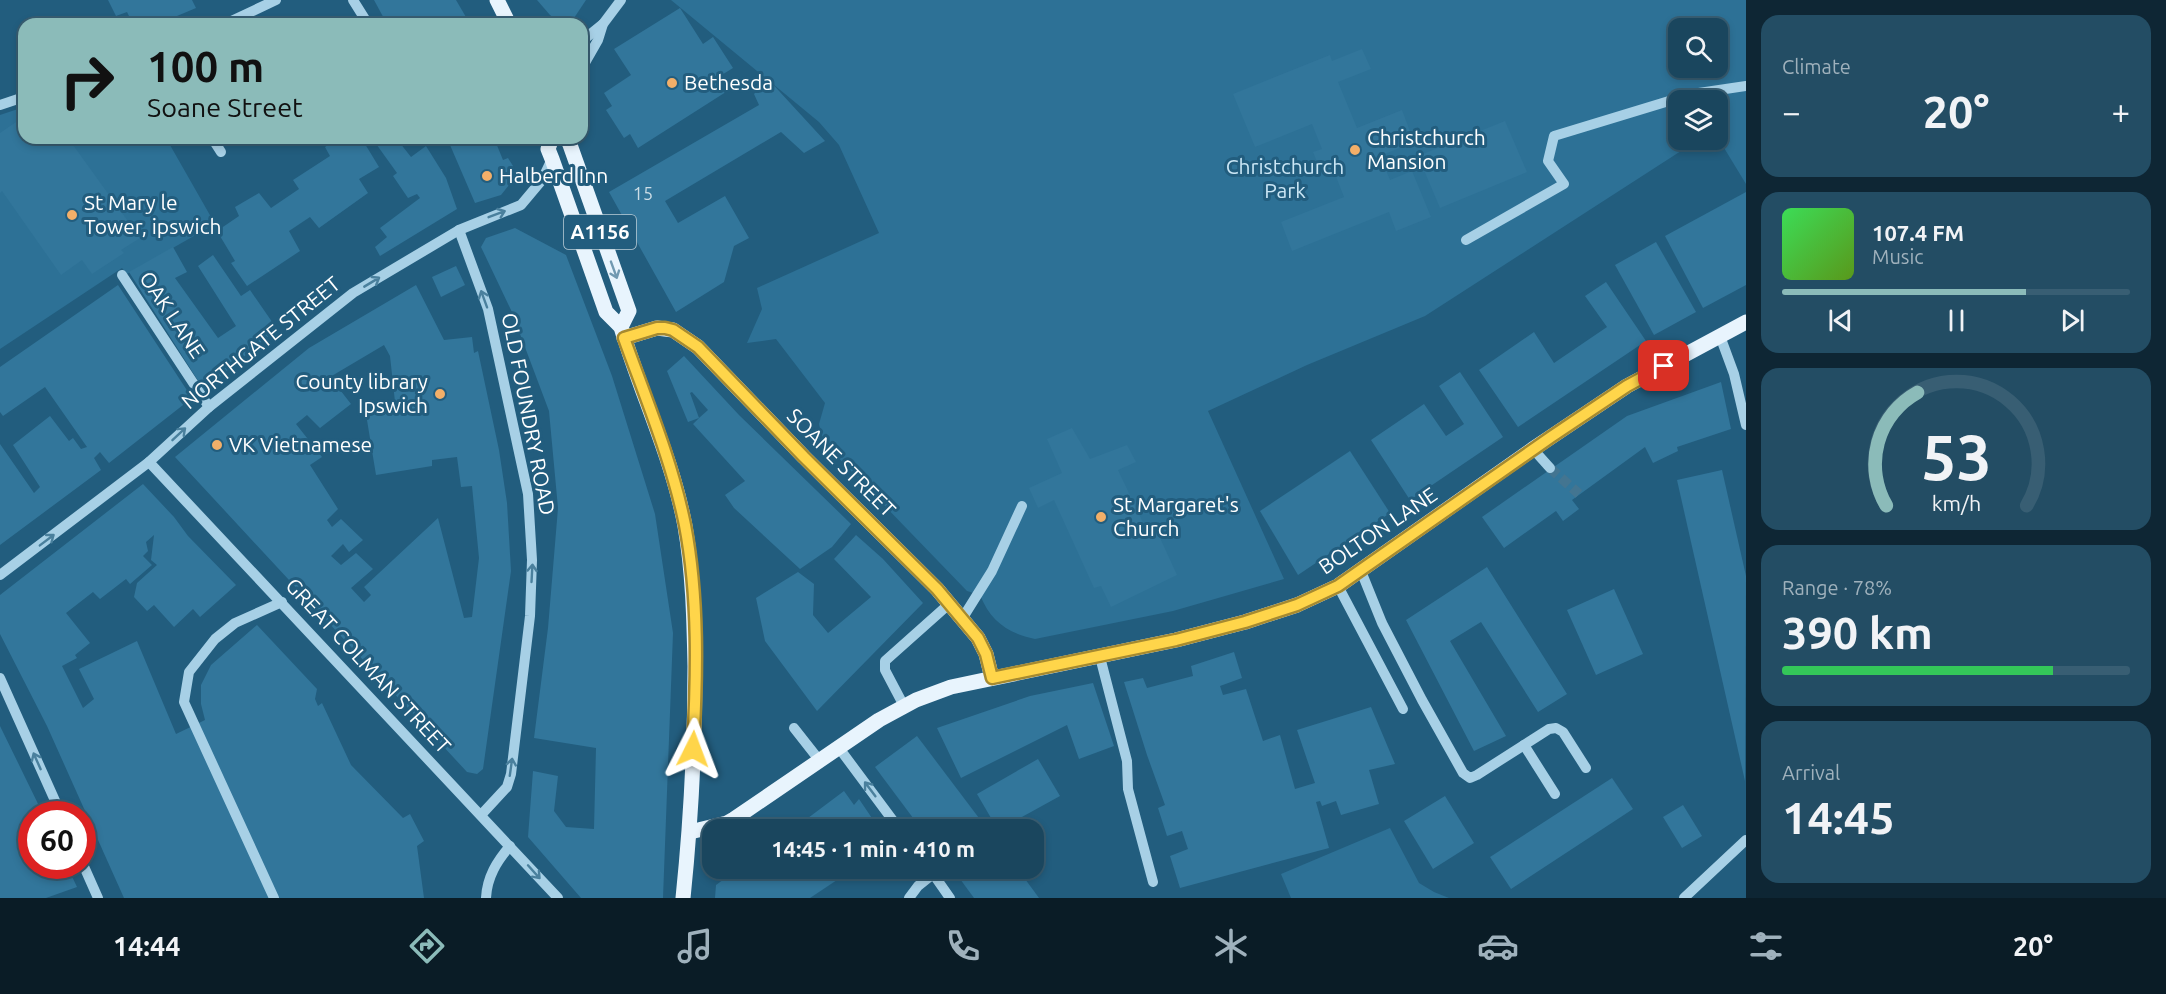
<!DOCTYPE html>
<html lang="en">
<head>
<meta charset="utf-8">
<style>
	body { margin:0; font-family:Ubuntu,sans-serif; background:#234d64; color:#f1f3f6; height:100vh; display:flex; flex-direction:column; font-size:22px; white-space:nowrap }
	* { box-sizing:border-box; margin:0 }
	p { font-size:20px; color:#9fb1bc }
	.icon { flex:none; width:33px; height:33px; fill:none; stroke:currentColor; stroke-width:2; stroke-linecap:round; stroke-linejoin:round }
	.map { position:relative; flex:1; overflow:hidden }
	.panel { display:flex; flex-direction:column; gap:15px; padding:15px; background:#0e2634; width:420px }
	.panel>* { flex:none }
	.top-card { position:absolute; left:18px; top:18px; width:570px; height:126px; border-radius:18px; box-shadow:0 3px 9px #0003,0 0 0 2px #385e73; background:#8bbbb9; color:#111; overflow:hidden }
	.controls { position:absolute; left:1668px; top:18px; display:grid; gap:12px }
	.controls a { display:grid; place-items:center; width:60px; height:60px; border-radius:12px; background:#1a465e; box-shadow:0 3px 9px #0003,0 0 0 2px #385e73; font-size:30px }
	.speed { position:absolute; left:18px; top:801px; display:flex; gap:12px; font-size:30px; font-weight:700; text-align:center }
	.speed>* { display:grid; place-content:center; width:78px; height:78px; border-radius:50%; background:#1a465e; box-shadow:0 3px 9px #0003,0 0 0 2px #385e73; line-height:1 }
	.speed .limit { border:9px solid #d22; background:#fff; color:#111 }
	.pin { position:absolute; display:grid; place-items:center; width:51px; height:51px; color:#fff; margin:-26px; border-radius:12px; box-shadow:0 3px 9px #0006 }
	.me { position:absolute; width:66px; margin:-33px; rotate:3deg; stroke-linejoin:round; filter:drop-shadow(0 0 4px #0008) }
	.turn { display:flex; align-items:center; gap:21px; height:126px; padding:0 30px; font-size:27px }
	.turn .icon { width:78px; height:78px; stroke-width:2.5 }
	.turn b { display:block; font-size:42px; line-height:51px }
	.big { font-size:45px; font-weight:600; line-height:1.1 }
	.panel .tile { flex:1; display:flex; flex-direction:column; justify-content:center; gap:9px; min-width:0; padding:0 21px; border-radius:18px; background:#234d64 }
	.panel .dial { align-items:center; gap:0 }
	.dial svg { height:156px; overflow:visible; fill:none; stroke:#385e73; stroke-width:7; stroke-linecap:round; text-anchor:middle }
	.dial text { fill:#f1f3f6; stroke:none }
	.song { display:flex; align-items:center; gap:18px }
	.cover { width:72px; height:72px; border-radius:9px; background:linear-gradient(135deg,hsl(130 70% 55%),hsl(90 70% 35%)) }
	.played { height:6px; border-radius:3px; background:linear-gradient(90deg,#8bbbb9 70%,#385e73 70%) }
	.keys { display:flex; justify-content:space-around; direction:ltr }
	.heat { display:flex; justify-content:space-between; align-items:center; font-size:33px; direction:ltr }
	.charge { height:9px; border-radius:4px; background:linear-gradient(90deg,#34c759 78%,#385e73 0) }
	.trip { position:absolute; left:702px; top:819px; width:342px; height:60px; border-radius:18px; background:#1a465e; box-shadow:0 3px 9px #0003,0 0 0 2px #385e73; font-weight:600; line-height:60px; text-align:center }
	.menu { display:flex; height:96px; justify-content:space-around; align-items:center; background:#0a1c26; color:#9fb1bc }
	.menu .icon { width:42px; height:42px }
	.menu .selected { color:#8bbbb9 }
	.menu b { font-size:27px; color:#f1f3f6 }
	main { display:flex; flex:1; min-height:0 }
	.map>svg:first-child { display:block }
	.green { fill:#2d7196; fill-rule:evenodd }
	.building { fill:#32769b; fill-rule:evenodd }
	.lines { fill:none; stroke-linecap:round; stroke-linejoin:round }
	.minor-tunnel { stroke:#437591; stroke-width:10; stroke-dasharray:10 5; stroke-linecap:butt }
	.minor { stroke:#a7d0e6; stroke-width:10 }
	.major { stroke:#e8f4fd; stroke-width:15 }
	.oneway { stroke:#4a809d }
	.oneway2 { stroke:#7199b1 }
	.route-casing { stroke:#a68a30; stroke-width:15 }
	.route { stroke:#ffd54a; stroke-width:10 }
	.poi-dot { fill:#f2af69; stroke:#225d7e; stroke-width:2 }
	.labels { text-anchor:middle; stroke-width:6; stroke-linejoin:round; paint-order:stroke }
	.number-label { font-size:18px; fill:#ccdde6 }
	.shield { fill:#225d7e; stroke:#bdced8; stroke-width:1.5 }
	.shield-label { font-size:20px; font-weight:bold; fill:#fff }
	.poi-label { font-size:21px; fill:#fff; stroke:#225d7e; text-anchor:start }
	.park-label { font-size:21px; fill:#cae6f5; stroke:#225d7e }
	.street-label { font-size:21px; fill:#fff; stroke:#225d7e }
</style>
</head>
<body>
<main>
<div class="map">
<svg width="1746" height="898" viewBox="0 0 1746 898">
	<rect width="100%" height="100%" fill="#225d7e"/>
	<g class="green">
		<path d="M671,0H1746V184L1718,138V100H1678V140H1698L1425,316L1307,365L1208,411L1284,579L1173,611L1035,639C1008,633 991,622 980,595L967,591L823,442L819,424L825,403L776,339L747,343L762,309L757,288L879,233L839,145L819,122ZM1678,28H1718V68H1678Z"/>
		<polygon points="24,107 24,138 166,138 215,224 127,274 122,268 0,349 0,115"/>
		<polygon points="1390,828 1419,883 1434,892 1449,898 1291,898 1281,874"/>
	</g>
	<g class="building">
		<polygon points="108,0 192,0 196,8 158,24 133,24 127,12 116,16"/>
		<polygon points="374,0 456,0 470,24 387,24"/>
		<polygon points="537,0 586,0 570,24 562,24 550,15"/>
		<polygon points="680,8 703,44 713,37 733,68 720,76 729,90 638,148 630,134 624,138 606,110 612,106 604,93 631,75 614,49"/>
		<polygon points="1362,49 1371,69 1338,82 1357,128 1402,110 1414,142 1380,156 1390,180 1412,171 1431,217 1396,231 1389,212 1292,251 1281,222 1344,197 1333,169 1322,174 1313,152 1322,149 1312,124 1255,147 1233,94 1330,55 1332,61"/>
		<polygon points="768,79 825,141 804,153 781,132 665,201 678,223 725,196 749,238 734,246 724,282 676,312 609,192 759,105 754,94"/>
		<polygon points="22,118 24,138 68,138 140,238 121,250 124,253 92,274 82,260 61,275 2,191 0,193 0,133"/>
		<polygon points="1505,121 1527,172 1440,208 1418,156"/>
		<polygon points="337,138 396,138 411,157 426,146 446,178 457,209 380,256 375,247 387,237 380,228 420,198 417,194 408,198 393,176 397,173 374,141 365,144 379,167 359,179 368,193 319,228 310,217 289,231 300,251 247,286 231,263 235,261 217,231 239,216 235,207 259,193 271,208 299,189 293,180 330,156 325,147"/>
		<polygon points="447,138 494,138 503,160 508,158 513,166 509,185 501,195 475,203"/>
		<polygon points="1746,192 1746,285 1703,308 1665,236"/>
		<polygon points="515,228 566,255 612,376 655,514 673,633 663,898 581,898 528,837 533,771 558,776 554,811 566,827 594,829 596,748 534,738 548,628 558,508 549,411 511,310 481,247 486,238"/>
		<polygon points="1656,242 1696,312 1654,335 1615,265"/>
		<polygon points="173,247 187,272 175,278 218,338 236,326 198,266 213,255 241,296 250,290 277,329 204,390 129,272"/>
		<polygon points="456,266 465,285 441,297 432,277"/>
		<polygon points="1606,282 1646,341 1518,427 1479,370 1534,332 1554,363 1607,327 1585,296"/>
		<polygon points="118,285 192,398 109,463 100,452 94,458 101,470 0,545 0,444 34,493 40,487 13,445 50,416 69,441 73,438 81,449 87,447 45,387 3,416 0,412 0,367"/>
		<path d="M416,285L444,340L472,337L474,353L478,351L499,450L507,503L511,571L483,769L477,774L467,772L175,457L309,348ZM384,345L390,356L396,411L366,414L376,475L432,466V460L457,457L461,487L472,486L479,558L472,617L464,618L438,518L364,587L371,595L364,602L351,588L373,569L356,553L341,565L331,556L343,544L349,552L363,540L341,519L332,527L327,520L338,509L310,465L322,457L296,424L307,415L320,428L351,404L330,377Z"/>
		<path d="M684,356L739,415L851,524L832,547L800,569L734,508L725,495L745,481L693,424L699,418L688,422L667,371ZM692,392L708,410L699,418L690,393Z"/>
		<polygon points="1460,372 1503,437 1410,500 1371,440 1424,404 1446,436 1464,424 1439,386"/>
		<polygon points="1721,382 1731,429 1677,447 1678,451 1653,463 1645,447 1572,500 1579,509 1563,521 1556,511 1504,548 1482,517 1627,416"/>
		<polygon points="1072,428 1090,459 1127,445 1136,462 1118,470 1146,529 1155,527 1177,575 1111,607 1101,586 1094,588 1054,500 1038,508 1029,488 1062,473 1047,439"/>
		<polygon points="1350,451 1390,513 1298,575 1260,511"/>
		<polygon points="1722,470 1746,576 1745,781 1677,480"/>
		<polygon points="143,484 174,517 188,536 236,585 200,617 193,609 174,627 154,605 147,611 134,597 137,583 157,565 151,560 154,535 146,542 148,551 143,556 152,565 130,584 126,579 100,599 93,592 66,613 90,643 75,655 77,658 62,666 83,708 94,699 79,669 137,641 176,734 205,720 201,704 201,685 211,665 257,625 317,689 315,699 318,706 322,703 351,765 403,818 410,814 424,841 417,846 424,898 124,898 47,726 0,634 0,595"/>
		<polygon points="856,535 883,559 923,603 817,711 765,641 756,598 798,572 814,584 813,615 828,633 871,597 834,559"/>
		<polygon points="1487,567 1567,694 1538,712 1481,622 1450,641 1506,736 1474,751 1406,620"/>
		<polygon points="1614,589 1643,654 1596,675 1567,610"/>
		<polygon points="1234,652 1242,678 1220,686 1223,695 1246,689 1263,741 1280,735 1295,789 1315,783 1297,730 1371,707 1395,764 1369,770 1379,804 1341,815 1336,801 1322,806 1320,801 1316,802 1329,848 1180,888 1170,856 1188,849 1182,831 1167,836 1158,808 1165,805 1147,755 1124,682 1143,678 1147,688 1193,676 1191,666"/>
		<polygon points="1093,683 1114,746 1079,759 1067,725 961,778 937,728 1030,696"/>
		<polygon points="0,726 43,814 32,814 32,866 67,866 77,887 46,898 0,898"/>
		<polygon points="917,736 988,830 922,830 875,767"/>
		<polygon points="1038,759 1060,796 998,830 977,794"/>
		<polygon points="1612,778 1633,809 1511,889 1490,857"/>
		<polygon points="844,791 854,805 859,799 880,830 792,830"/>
		<polygon points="1445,796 1474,843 1433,869 1404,821"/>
		<polygon points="1683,805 1702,836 1682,848 1663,817"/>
		<polygon points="739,868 855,868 810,898 715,898 716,885"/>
		<polygon points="952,868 1017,868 1039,898 974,898"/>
	</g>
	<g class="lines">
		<polyline class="minor-tunnel" points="1550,468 1579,494"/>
		<g class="minor">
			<polyline points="353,0 368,24"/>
			<polyline points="225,24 276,0"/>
			<polyline points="582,41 603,24"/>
			<polyline points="582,68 598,40 603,24 621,0"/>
			<polyline points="0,105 24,97"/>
			<polyline points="212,138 221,152"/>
			<polyline points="459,230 488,309 528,494 532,560 530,616 511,774 507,787 481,815"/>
			<polyline points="1466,240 1564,184 1548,161 1554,136 1692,94 1746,86"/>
			<polyline points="122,275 209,407"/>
			<polyline points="1720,336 1734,374 1746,425"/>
			<polyline points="1533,449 1550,468"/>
			<polyline points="149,462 558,898"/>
			<polyline points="1361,571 1382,623 1422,700 1463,773 1470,778 1477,775 1549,729 1556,728 1563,732 1586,768"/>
			<polyline points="0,575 149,462 209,407 353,293 459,230 521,205 542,180 552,159"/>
			<polyline points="1338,586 1403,709"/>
			<polyline points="962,619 992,571 1022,506"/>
			<polyline points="1100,657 1127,761 1128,789 1153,882"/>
			<polyline points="0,678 61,814"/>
			<polyline points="904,706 885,670 885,661 949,604"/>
			<polyline points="794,728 820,761"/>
			<polyline points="1524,745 1555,794"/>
			<polyline points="839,748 900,830"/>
			<polyline points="82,862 98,898"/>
			<polyline points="929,868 950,898"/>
			<polyline points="274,898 184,702 189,672 215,639 235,623 282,602"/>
			<path d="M486,898C487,877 497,861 510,846"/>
			<polyline points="909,898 918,886 933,874"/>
			<polyline points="1684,898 1746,840"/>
		</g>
		<g class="major">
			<polyline points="497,0 509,24"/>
			<path d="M552,138L548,149L552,159L606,312L621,327C641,394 672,457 685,526C693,572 694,620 695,666C695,744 691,821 683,898"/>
			<polyline points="564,138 569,142 629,311 621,327"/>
			<polyline points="624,338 657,328 673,330 698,347 804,457 937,589 978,638 986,654 992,678"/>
			<polyline points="690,832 727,823 734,819 879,720 916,700 951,687 1176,640 1245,622 1297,605 1338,586 1533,449 1627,386 1746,322"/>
		</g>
	</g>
	<defs><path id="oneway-shaft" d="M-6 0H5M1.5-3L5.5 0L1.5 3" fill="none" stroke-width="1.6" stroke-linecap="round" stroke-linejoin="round" transform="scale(1.5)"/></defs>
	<g class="oneway">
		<use href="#oneway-shaft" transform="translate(497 214) rotate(-21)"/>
		<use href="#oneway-shaft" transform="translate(372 282) rotate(-31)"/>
		<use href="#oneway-shaft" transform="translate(484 299) rotate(-110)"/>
		<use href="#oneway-shaft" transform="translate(179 434) rotate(-43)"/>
		<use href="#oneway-shaft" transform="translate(47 540) rotate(-37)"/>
		<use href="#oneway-shaft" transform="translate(532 573) rotate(-87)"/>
		<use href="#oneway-shaft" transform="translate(37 761) rotate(-114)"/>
		<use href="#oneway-shaft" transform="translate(511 767) rotate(-82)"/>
		<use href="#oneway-shaft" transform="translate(870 789) rotate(-127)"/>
		<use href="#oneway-shaft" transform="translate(534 872) rotate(48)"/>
	</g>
	<use class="oneway2" href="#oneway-shaft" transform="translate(614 270) rotate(70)"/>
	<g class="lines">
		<g class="route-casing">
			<path id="route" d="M693,749C697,676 699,598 685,525C672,461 646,399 624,338L657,328H665L673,330L698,347L804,457L937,589L978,638L986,654L992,678L1176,640L1245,622L1297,605L1338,586L1551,437L1627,386L1664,366"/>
		</g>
		<use href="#route" class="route"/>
	</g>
	<g class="poi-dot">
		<circle cx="672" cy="83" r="6"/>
		<circle cx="1355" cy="150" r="6"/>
		<circle cx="487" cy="176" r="6"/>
		<circle cx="72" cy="215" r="6"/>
		<circle cx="440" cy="394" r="6"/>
		<circle cx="217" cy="445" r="6"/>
		<circle cx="1101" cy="517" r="6"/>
	</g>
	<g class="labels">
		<g class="number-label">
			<text x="643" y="200">15</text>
		</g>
		<rect class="shield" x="564" y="215" width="72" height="34" rx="4.5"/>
		<g class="shield-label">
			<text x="600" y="239">A1156</text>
		</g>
		<g class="poi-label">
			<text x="684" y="90">Bethesda</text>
			<text x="1367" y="145">Christchurch<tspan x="1367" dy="24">Mansion</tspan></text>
			<text x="499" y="183">Halberd Inn</text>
			<text x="84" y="210">St Mary le<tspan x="84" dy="24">Tower, ipswich</tspan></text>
			<text x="428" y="389" text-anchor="end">County library<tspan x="428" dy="24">Ipswich</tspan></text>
			<text x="229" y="452">VK Vietnamese</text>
			<text x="1113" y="512">St Margaret's<tspan x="1113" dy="24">Church</tspan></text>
		</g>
		<g class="park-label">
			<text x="1285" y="174">Christchurch<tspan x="1285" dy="24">Park</tspan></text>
		</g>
		<g class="street-label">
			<text transform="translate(172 315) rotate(56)" y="7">OAK LANE</text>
			<text transform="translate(261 343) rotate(-39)" y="7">NORTHGATE STREET</text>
			<text transform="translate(528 414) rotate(79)" y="7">OLD FOUNDRY ROAD</text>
			<text transform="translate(841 463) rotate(45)" y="7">SOANE STREET</text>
			<text transform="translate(1378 531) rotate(-34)" y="7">BOLTON LANE</text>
			<text transform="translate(368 666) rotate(47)" y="7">GREAT COLMAN STREET</text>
		</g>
	</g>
</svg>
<div class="controls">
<a><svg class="icon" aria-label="search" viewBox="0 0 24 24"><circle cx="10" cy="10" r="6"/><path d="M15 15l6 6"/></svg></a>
<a><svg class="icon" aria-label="layers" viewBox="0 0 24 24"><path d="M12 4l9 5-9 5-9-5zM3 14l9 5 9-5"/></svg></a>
</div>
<div class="speed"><div class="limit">60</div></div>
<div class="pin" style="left:1664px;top:366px;background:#d93025"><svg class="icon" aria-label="arrive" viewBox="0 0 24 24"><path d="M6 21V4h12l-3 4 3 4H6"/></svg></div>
<svg class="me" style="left:693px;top:749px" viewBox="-20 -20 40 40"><path d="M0-17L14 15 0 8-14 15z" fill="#ffd54a" stroke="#fff" stroke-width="4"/></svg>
<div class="trip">14:45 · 1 min · 410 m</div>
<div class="top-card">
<div class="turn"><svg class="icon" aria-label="right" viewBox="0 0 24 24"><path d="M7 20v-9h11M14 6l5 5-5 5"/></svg><div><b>100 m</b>Soane Street</div></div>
</div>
</div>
<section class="panel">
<div class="tile"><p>Climate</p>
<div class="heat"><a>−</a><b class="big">20°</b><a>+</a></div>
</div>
<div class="tile">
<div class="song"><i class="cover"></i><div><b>107.4 FM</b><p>Music</p></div></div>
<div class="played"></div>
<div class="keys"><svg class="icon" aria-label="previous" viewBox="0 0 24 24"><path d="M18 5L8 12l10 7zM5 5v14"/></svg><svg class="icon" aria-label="pause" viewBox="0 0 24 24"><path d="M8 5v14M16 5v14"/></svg><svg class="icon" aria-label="next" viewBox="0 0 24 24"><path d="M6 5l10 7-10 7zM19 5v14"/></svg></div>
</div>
<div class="tile dial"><svg viewBox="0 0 100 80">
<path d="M14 69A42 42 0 1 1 86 69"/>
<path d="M14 69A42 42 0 0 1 30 11" stroke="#8bbbb9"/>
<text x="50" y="56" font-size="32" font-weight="700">53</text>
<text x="50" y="72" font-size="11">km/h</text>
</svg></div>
<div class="tile"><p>Range · 78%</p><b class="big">390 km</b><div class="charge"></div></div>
<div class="tile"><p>Arrival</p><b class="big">14:45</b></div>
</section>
</main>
<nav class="menu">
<b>14:44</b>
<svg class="icon selected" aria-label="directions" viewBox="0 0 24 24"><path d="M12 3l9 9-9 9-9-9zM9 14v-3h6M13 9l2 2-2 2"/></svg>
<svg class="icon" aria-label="music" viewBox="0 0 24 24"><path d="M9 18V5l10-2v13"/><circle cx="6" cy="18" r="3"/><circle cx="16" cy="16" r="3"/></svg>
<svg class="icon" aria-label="phone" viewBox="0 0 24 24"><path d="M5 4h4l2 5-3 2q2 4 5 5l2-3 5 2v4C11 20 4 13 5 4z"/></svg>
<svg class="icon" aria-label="climate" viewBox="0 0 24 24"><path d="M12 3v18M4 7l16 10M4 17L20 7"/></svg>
<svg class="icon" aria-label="car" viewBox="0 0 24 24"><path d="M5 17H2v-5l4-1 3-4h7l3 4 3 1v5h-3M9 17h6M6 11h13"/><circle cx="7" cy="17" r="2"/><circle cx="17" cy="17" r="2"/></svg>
<svg class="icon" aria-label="filters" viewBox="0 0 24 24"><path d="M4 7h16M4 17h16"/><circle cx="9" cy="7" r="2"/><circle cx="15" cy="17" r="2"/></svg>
<b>20°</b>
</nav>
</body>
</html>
